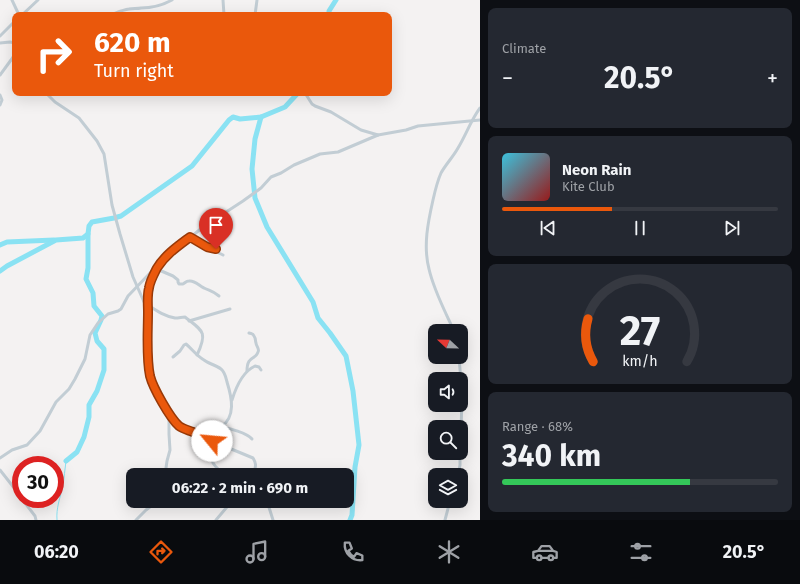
<!DOCTYPE html>
<html lang="en">
<head>
<meta charset="utf-8">
<style>
	body { margin:0; font-family:"Fira Sans",sans-serif; background:#242831; color:#f1f3f6; height:100vh; display:flex; flex-direction:column; font-size:15px; white-space:nowrap }
	* { box-sizing:border-box; margin:0 }
	p { font-size:13px; color:#9ea1a6 }
	.icon { flex:none; width:22px; height:22px; fill:none; stroke:currentColor; stroke-width:2; stroke-linecap:round; stroke-linejoin:round }
	.map { position:relative; flex:1; overflow:hidden }
	.sheet { display:flex; flex-direction:column; gap:8px; padding:8px; background:#0d0f14; width:320px }
	.sheet>* { flex:none }
	.guide { position:absolute; left:12px; top:12px; width:380px; height:84px; border-radius:8px; box-shadow:0 4px 16px #0002; background:#ea580c; color:#fff; overflow:hidden }
	.needle { width:26px; rotate:292deg }
	.controls { position:absolute; left:428px; top:324px; display:grid; gap:8px }
	.controls a { display:grid; place-items:center; width:40px; height:40px; border-radius:8px; background:#171b24; box-shadow:0 4px 16px #0002; font-size:20px }
	.speed { position:absolute; left:12px; top:456px; display:flex; gap:8px; font-size:20px; font-weight:700; text-align:center }
	.speed>* { display:grid; place-content:center; width:52px; height:52px; border-radius:50%; background:#171b24; box-shadow:0 4px 16px #0002; line-height:1 }
	.speed .limit { border:6px solid #d22; background:#fff; color:#111 }
	.pin { position:absolute; display:grid; place-items:center; width:34px; height:34px; color:#fff; margin:-41px -17px; border-radius:50% 50% 50% 0; rotate:-45deg; box-shadow:0 0 4px #0007 }
	.pin .icon { rotate:45deg }
	.me { position:absolute; width:44px; margin:-22px; rotate:298deg; stroke-linejoin:round; filter:drop-shadow(0 0 3px #0008) }
	.turn { display:flex; align-items:center; gap:14px; height:84px; padding:0 16px; font-size:18px }
	.turn .icon { width:52px; height:52px; stroke-width:2.5 }
	.turn b { display:block; font-size:28px; line-height:34px }
	.big { font-size:30px; font-weight:700; line-height:1.1 }
	.sheet .tile { flex:1; display:flex; flex-direction:column; justify-content:center; gap:6px; min-width:0; padding:0 14px; border-radius:8px; background:#242831 }
	.sheet .dial { align-items:center; gap:0 }
	.dial svg { height:104px; overflow:visible; fill:none; stroke:#363941; stroke-width:7; stroke-linecap:round; text-anchor:middle }
	.dial text { fill:#f1f3f6; stroke:none }
	.song { display:flex; align-items:center; gap:12px }
	.cover { width:48px; height:48px; border-radius:6px; background:linear-gradient(135deg,hsl(190 70% 55%),hsl(0 70% 35%)) }
	.played { height:4px; border-radius:2px; background:linear-gradient(90deg,#ea580c 40%,#363941 40%) }
	.keys { display:flex; justify-content:space-around; direction:ltr }
	.heat { display:flex; justify-content:space-between; align-items:center; font-size:22px; direction:ltr }
	.charge { height:6px; border-radius:3px; background:linear-gradient(90deg,#34c759 68%,#363941 0) }
	.trip { position:absolute; left:126px; top:468px; width:228px; height:40px; border-radius:8px; background:#171b24; box-shadow:0 4px 16px #0002; font-weight:700; line-height:40px; text-align:center }
	.tab-bar { display:flex; height:64px; justify-content:space-around; align-items:center; background:#090b0e; color:#9ea1a6 }
	.tab-bar .icon { width:28px; height:28px }
	.tab-bar .current { color:#ea580c }
	.tab-bar b { font-size:18px; color:#f1f3f6 }
	main { display:flex; flex:1; min-height:0 }
	.map>svg:first-child { display:block }
	.lines { fill:none; stroke-linecap:round; stroke-linejoin:round }
	.stream { stroke:#8ae2f3; stroke-width:1 }
	.river { stroke:#8ae2f3; stroke-width:5 }
	.minor { stroke:#c2cdd4; stroke-width:3 }
	.route-casing { stroke:#983908; stroke-width:10 }
	.route { stroke:#ea580c; stroke-width:7 }
</style>
</head>
<body>
<main>
<div class="map">
<svg width="480" height="520" viewBox="0 0 480 520">
	<rect width="100%" height="100%" fill="#f4f2f2"/>
	<g class="lines">
		<path class="stream" d="M57,520C56,508 60,498 63,486C64,478 65,469 66,461"/>
		<g class="river">
			<polyline points="329,15 329,11 336,0"/>
			<polyline points="261,117 255,139 252,169 255,198 267,227 313,302 318,318 330,333 346,356 353,391 359,445 355,467 352,515 350,520"/>
			<polyline points="0,245 7,242 54,240"/>
			<polyline points="0,271 7,266 56,240 83,238 88,234 89,226 92,222 114,218 121,216 192,166 229,120 233,117 240,119 261,117 285,107 298,93"/>
			<polyline points="66,461 77,452 84,437 89,417 89,405 97,391 104,370 104,349 97,341 95,333 101,320 102,316 94,306 93,293 86,279 88,268 88,234"/>
		</g>
		<g class="minor">
			<polyline points="12,0 19,15"/>
			<polyline points="223,0 224,15"/>
			<polyline points="22,15 38,0"/>
			<path d="M110,15C116,13 122,10 129,9C133,8 137,9 141,8C152,8 163,5 172,0"/>
			<polyline points="255,15 257,0"/>
			<polyline points="0,36 15,21"/>
			<polyline points="0,43 10,42 15,43"/>
			<polyline points="0,75 11,60 15,54"/>
			<path d="M46,93L55,102L79,118L97,141L104,154L112,205L120,234L133,277L148,311V335L150,375L156,391L161,400L175,422L181,427L194,432L212,441L253,458C258,466 254,468 254,475"/>
			<polyline points="305,93 312,104 315,106 331,112 361,130 378,135 406,130 418,126 480,120"/>
			<polyline points="0,95 2,100 0,105"/>
			<polyline points="191,237 207,247 216,249 219,253 223,255"/>
			<path d="M148,305C157,311 164,316 175,318C179,318 182,317 185,317C203,331 208,332 197,355"/>
			<path d="M148,310L149,288L158,267L159,270L173,276L178,280V282L179,284H183C185,283 186,281 189,281C195,280 199,286 204,288C210,291 213,291 219,296"/>
			<polyline points="189,321 230,309"/>
			<path d="M454,331C445,311 434,291 429,269C423,246 428,222 433,200C435,191 437,182 441,173C446,164 453,157 458,148C466,135 471,120 480,108"/>
			<path d="M173,357L180,351L184,345L186,344C192,349 197,356 204,360C209,364 216,365 221,369C225,372 226,378 227,382C232,398 236,417 221,427"/>
			<polyline points="459,357 462,394 461,433"/>
			<path d="M247,371C247,355 256,360 258,352C260,349 256,346 256,343C255,340 256,339 254,336C253,333 252,334 249,333"/>
			<path d="M232,400C236,387 242,372 255,366L259,367L261,370"/>
			<path d="M212,441L218,430L221,427C229,428 247,433 252,439"/>
			<path d="M218,444L216,453L212,461C215,468 220,470 224,475"/>
			<polyline points="0,458 12,450 27,445 40,431 56,402 69,389 75,379 85,359 90,335 98,323 108,314 118,311 121,309 128,296 175,247 191,237 210,221 220,216 243,201 261,188 271,177 281,173 294,165 313,157 320,154 338,152 378,135"/>
			<polyline points="0,470 11,484 21,498"/>
			<polyline points="165,475 167,461 170,450 169,434 169,419 170,414"/>
			<polyline points="458,475 460,465 460,453"/>
			<polyline points="22,499 35,516 36,520"/>
			<polyline points="267,501 273,520"/>
			<polyline points="136,520 146,510 158,501"/>
			<polyline points="216,520 232,501"/>
			<polyline points="445,520 450,501"/>
		</g>
	</g>
	<g class="lines">
		<g class="route-casing">
			<path id="route" d="M212,441C206,438 200,434 193,432C188,430 183,429 179,426C170,418 153,388 150,376C146,357 148,331 148,312C148,304 147,296 149,288C150,281 154,274 157,268C165,255 178,246 190,237L207,247L216,249"/>
		</g>
		<use href="#route" class="route"/>
	</g>
</svg>
<div class="controls">
<a><svg class="needle" viewBox="-14 -14 28 28"><path d="M0-13l5 13h-10z" fill="#e53935"/><path d="M0 13l5-13h-10z" fill="#9ea1a6"/></svg></a>
<a><svg class="icon" aria-label="sound" viewBox="0 0 24 24"><path d="M4 9h4l5-4v14l-5-4H4zM17 9q2 3 0 6"/></svg></a>
<a><svg class="icon" aria-label="search" viewBox="0 0 24 24"><circle cx="10" cy="10" r="6"/><path d="M15 15l6 6"/></svg></a>
<a><svg class="icon" aria-label="layers" viewBox="0 0 24 24"><path d="M12 4l9 5-9 5-9-5zM3 14l9 5 9-5"/></svg></a>
</div>
<div class="speed"><div class="limit">30</div></div>
<div class="pin" style="left:216px;top:249px;background:#d93025"><svg class="icon" aria-label="arrive" viewBox="0 0 24 24"><path d="M6 21V4h12l-3 4 3 4H6"/></svg></div>
<svg class="me" style="left:212px;top:441px" viewBox="-20 -20 40 40"><circle r="19" fill="#fff"/><path d="M0-13L10 11 0 6-10 11z" fill="#ea580c"/></svg>
<div class="trip">06:22 · 2 min · 690 m</div>
<div class="guide">
<div class="turn"><svg class="icon" aria-label="right" viewBox="0 0 24 24"><path d="M7 20v-9h11M14 6l5 5-5 5"/></svg><div><b>620 m</b>Turn right</div></div>
</div>
</div>
<section class="sheet">
<div class="tile"><p>Climate</p>
<div class="heat"><a>−</a><b class="big">20.5°</b><a>+</a></div>
</div>
<div class="tile">
<div class="song"><i class="cover"></i><div><b>Neon Rain</b><p>Kite Club</p></div></div>
<div class="played"></div>
<div class="keys"><svg class="icon" aria-label="previous" viewBox="0 0 24 24"><path d="M18 5L8 12l10 7zM5 5v14"/></svg><svg class="icon" aria-label="pause" viewBox="0 0 24 24"><path d="M8 5v14M16 5v14"/></svg><svg class="icon" aria-label="next" viewBox="0 0 24 24"><path d="M6 5l10 7-10 7zM19 5v14"/></svg></div>
</div>
<div class="tile dial"><svg viewBox="0 0 100 80">
<path d="M14 69A42 42 0 1 1 86 69"/>
<path d="M14 69A42 42 0 0 1 10 36" stroke="#ea580c"/>
<text x="50" y="56" font-size="32" font-weight="700">27</text>
<text x="50" y="72" font-size="11">km/h</text>
</svg></div>
<div class="tile"><p>Range · 68%</p><b class="big">340 km</b><div class="charge"></div></div>
</section>
</main>
<nav class="tab-bar">
<b>06:20</b>
<svg class="icon current" aria-label="directions" viewBox="0 0 24 24"><path d="M12 3l9 9-9 9-9-9zM9 14v-3h6M13 9l2 2-2 2"/></svg>
<svg class="icon" aria-label="music" viewBox="0 0 24 24"><path d="M9 18V5l10-2v13"/><circle cx="6" cy="18" r="3"/><circle cx="16" cy="16" r="3"/></svg>
<svg class="icon" aria-label="phone" viewBox="0 0 24 24"><path d="M5 4h4l2 5-3 2q2 4 5 5l2-3 5 2v4C11 20 4 13 5 4z"/></svg>
<svg class="icon" aria-label="climate" viewBox="0 0 24 24"><path d="M12 3v18M4 7l16 10M4 17L20 7"/></svg>
<svg class="icon" aria-label="car" viewBox="0 0 24 24"><path d="M5 17H2v-5l4-1 3-4h7l3 4 3 1v5h-3M9 17h6M6 11h13"/><circle cx="7" cy="17" r="2"/><circle cx="17" cy="17" r="2"/></svg>
<svg class="icon" aria-label="filters" viewBox="0 0 24 24"><path d="M4 7h16M4 17h16"/><circle cx="9" cy="7" r="2"/><circle cx="15" cy="17" r="2"/></svg>
<b>20.5°</b>
</nav>
</body>
</html>
